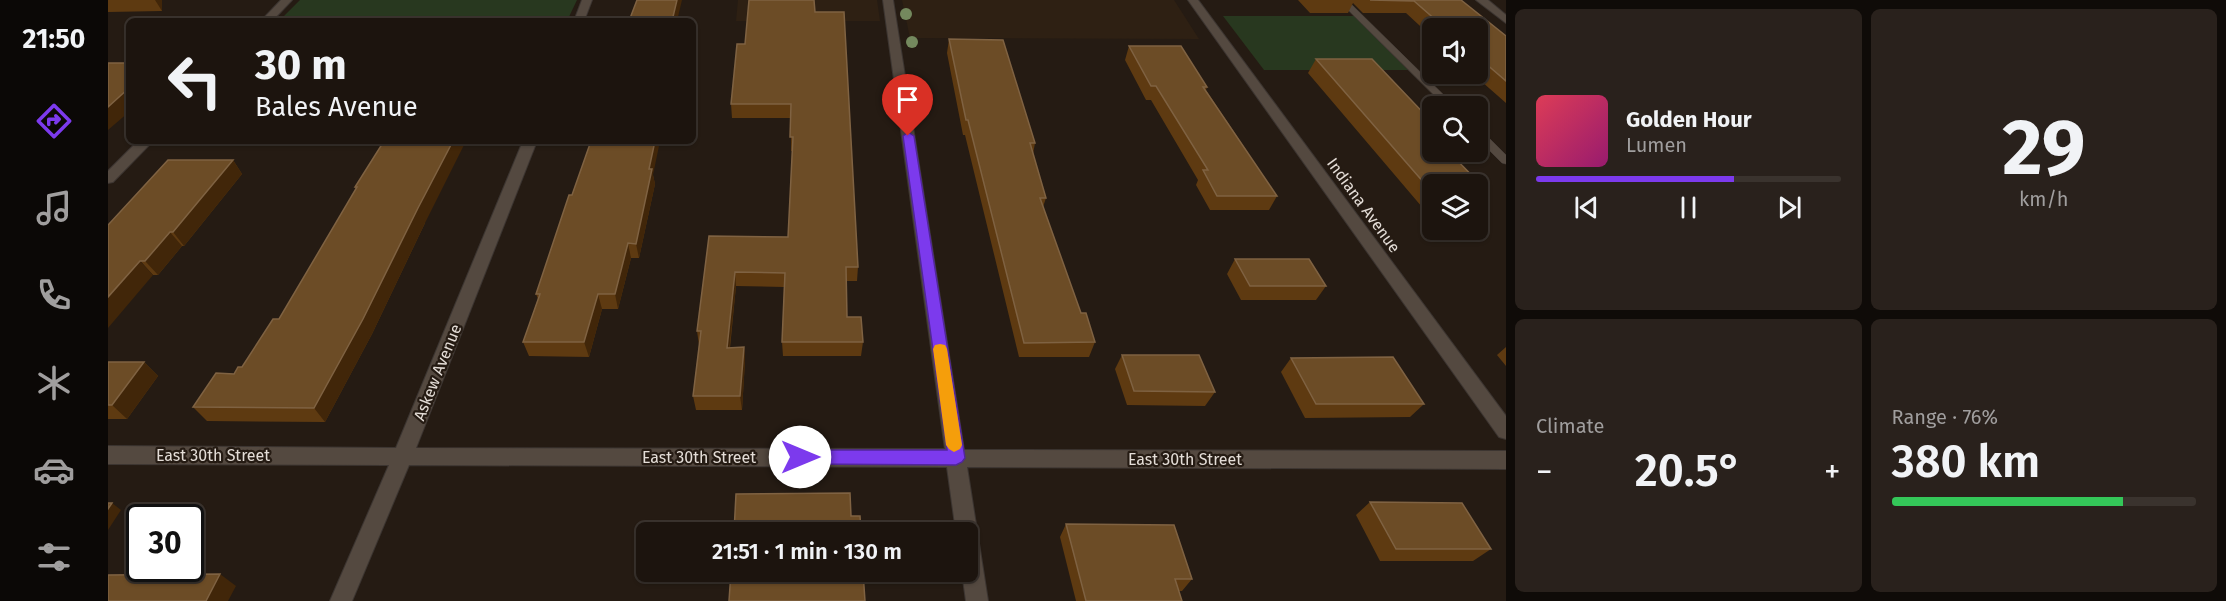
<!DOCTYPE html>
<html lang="en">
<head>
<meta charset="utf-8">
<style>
	body { margin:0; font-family:"Fira Sans",sans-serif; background:#29211c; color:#f1f3f6; height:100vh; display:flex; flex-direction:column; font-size:22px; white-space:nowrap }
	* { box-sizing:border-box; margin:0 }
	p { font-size:20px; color:#a09e9e }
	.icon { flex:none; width:33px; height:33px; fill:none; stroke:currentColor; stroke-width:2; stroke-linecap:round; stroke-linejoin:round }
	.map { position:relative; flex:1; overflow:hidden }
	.side { display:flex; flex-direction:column; gap:9px; padding:9px; background:#0f0b08; width:720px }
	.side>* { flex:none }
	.guide { position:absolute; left:18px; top:18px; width:570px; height:126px; border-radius:9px; box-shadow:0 2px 4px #0004,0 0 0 2px #3a332e; background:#1c140e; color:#f1f3f6; overflow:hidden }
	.controls { position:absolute; left:1314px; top:18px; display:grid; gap:12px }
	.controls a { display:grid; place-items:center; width:66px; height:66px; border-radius:9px; background:#1c140e; box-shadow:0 2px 4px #0004,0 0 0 2px #3a332e; font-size:30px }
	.speed { position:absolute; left:18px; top:504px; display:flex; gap:12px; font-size:30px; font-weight:700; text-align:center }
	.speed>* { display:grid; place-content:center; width:78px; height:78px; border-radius:50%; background:#1c140e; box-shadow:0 2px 4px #0004,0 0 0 2px #3a332e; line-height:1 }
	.speed .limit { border:3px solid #111; border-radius:9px; background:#fff; color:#111 }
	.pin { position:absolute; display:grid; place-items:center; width:51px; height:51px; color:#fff; margin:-62px -26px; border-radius:50% 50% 50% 0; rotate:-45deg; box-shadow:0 0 6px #0007 }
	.pin .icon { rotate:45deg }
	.me { position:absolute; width:66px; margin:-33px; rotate:90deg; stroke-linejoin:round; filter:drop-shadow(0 0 4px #0008) }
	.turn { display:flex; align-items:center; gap:21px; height:126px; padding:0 30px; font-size:27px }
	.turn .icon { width:78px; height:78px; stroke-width:2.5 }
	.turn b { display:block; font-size:42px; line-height:51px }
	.big { font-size:45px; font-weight:600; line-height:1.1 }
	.side .tile { flex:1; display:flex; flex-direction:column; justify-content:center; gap:9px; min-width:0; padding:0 21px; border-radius:9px; background:#29211c }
	.side .dial { align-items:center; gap:0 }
	.dial b { font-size:78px; line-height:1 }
	.song { display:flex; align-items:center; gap:18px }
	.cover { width:72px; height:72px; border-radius:9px; background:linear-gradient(135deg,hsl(350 70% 55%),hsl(320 70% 35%)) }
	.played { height:6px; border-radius:3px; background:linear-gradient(90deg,#7c3aed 65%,#3a332e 65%) }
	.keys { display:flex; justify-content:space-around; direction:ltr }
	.heat { display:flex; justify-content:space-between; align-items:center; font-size:33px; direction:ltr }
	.charge { height:9px; border-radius:4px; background:linear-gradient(90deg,#34c759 76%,#3a332e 0) }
	.side .tiles { flex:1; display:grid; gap:9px; grid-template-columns:repeat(2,1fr) }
	.trip { position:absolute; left:528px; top:522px; width:342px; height:60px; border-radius:9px; background:#1c140e; box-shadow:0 2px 4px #0004,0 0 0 2px #3a332e; font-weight:600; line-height:60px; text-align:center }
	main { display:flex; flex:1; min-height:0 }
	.tabs { display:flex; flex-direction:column; width:108px; justify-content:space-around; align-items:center; background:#0b0806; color:#a09e9e }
	.tabs .icon { width:42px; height:42px }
	.tabs .active { color:#7c3aed }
	.tabs b { font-size:27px; color:#f1f3f6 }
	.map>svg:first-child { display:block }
	.built { fill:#2e2013 }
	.green { fill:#28381f }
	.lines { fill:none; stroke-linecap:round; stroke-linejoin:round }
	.service-casing { stroke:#3c3531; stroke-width:1 }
	.minor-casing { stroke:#3c3531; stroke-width:2 }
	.tertiary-casing { stroke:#3c3531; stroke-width:2 }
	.service { fill:#544940; fill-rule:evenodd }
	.minor { fill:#544940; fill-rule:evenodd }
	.tertiary { fill:#544940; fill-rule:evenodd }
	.tree { fill:#74895e }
	.wall { fill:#5e3a11 }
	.shaded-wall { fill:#412609 }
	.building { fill:#6c4c26; stroke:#7f6242; stroke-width:1.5 }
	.route { fill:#7c3aed; stroke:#51269a; stroke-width:1.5 }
	.slow { fill:#f59e0b }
	.labels { text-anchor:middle; stroke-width:4.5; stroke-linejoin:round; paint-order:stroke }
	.street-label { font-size:16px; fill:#e4ddd7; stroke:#251b13 }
</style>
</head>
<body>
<main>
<nav class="tabs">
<b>21:50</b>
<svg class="icon active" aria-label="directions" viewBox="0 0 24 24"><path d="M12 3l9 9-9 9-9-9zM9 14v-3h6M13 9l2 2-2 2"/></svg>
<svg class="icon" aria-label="music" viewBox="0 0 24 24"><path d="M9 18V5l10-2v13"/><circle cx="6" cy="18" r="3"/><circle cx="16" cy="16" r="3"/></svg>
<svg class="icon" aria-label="phone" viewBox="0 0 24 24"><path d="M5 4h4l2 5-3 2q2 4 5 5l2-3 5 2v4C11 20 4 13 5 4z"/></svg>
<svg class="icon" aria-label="climate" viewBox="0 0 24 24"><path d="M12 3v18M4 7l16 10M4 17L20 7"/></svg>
<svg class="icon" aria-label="car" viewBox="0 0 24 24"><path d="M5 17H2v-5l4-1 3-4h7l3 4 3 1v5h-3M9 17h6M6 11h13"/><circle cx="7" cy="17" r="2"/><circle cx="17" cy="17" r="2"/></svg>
<svg class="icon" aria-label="filters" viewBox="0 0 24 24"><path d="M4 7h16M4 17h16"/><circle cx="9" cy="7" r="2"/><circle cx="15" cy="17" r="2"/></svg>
</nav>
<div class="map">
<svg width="1398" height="601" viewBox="0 0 1398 601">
	<rect width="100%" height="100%" fill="#251b13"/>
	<g class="built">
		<polygon points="630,0 769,0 772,21 628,21"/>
		<polygon points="794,0 1066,0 1091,39 802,38"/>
	</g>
	<g class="green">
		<polygon points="192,0 469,0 459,21 171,21"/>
		<polygon points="1115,16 1246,16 1300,70 1156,70"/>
	</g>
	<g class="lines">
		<g class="service-casing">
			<g id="service">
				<polygon points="1230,0 1239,0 1347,106 1337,106"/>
				<polygon points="1370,130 1374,131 1398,155 1398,164 1394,163 1370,139"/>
			</g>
		</g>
		<g class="minor-casing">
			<g id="minor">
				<polygon points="173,0 184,0 164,21 153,21"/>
				<polygon points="474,0 484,0 476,21 466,21"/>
				<polygon points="775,0 785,0 856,450 1398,451 1398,469 859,467 880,601 858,601 854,572 860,572 860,532 848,532 839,467 301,465 244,601 222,601 281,465 0,464 0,446 288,448 415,141 429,141 308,448 837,449"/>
				<polygon points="1368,0 1380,0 1398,15 1398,23"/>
				<polygon points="30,141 45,141 5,182 0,183 0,171"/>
			</g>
		</g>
		<g class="tertiary-casing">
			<polygon id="tertiary" points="1080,0 1090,0 1398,416 1398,439 1391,437"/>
		</g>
		<use href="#service" class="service"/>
		<use href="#minor" class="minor"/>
		<use href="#tertiary" class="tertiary"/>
	</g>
	<g class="tree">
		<circle cx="798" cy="14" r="6"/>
		<circle cx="804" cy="42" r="6"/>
	</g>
	<g class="wall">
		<polygon points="0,0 54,0 54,11 0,12"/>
		<polygon points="1190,0 1353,0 1398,36 1398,103 1365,74 1370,74 1370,28 1324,28 1324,37 1298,13 1255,13 1245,3 1240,13 1202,13"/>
		<polygon points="707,12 750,267 749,281 738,281 739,317 755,342 753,356 675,356 674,342 676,287 628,286 622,348 636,347 637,361 634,410 588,410 585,396 591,345 589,331 601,236 680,237 684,151 683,151 683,118 624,118 623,104 637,44"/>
		<polygon points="841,39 927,143 925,154 938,198 935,207 973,313 987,342 981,357 911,357 857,135 855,135 839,53"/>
		<polygon points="1021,46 1099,87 1098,90 1169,196 1161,210 1102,210 1088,185 1090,180 1043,100 1038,100 1017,60"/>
		<polygon points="1208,59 1324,152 1380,192 1370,205 1370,184 1324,184 1324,207 1314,207 1200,73"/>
		<polygon points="276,141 317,223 264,334 217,422 99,421 85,407 134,367 171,319 248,190 247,187"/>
		<polygon points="125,160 134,174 76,246 74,246 50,275 45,275 0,225"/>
		<polygon points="545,175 547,184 531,258 523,258 510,309 494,309 481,357 421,356 415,342 430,299 428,294 464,195"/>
		<polygon points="1127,259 1218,286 1208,300 1133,300 1119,274"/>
		<polygon points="1398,347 1398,366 1389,355"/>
		<polygon points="1014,355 1107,392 1097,406 1019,405 1007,369"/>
		<polygon points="1183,358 1316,404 1302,417 1197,418 1173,372"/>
		<polygon points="0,362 36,362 50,376 19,419 0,419"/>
		<polygon points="1262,502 1383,549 1365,561 1272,561 1248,515"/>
		<polygon points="958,524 1084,579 1074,591 1071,591 1074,601 968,601 952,537"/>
	</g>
	<g class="shaded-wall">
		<polygon points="47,0 54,0 54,11"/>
		<polygon points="569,0 574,0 569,21 564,21"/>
		<polygon points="21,88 21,112 0,130 0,107"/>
		<polygon points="345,141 358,141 317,223 264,334 217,422 206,408"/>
		<polygon points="547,141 552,141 545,175 547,184 531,258 528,244 541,169"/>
		<polygon points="125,160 134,174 76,246 65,232"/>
		<polygon points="62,232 74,246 50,275 37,261"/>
		<polygon points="520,243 523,258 510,309 507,294"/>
		<polygon points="32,261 45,275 0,328 0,297"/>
		<polygon points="627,272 628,286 620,361 619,348"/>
		<polygon points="490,294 494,309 481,357 476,342"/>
		<polygon points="636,347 637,361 634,410 632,396"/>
		<polygon points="36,362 50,376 19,419 4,405"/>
		<polygon points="4,503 13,510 0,530 0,509"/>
		<polygon points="112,574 128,586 120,601 98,601"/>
	</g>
	<g class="building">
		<polygon points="529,0 569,0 564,21 521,21"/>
		<polygon points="641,0 706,0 707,12 736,12 750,267 738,267 739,317 753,317 755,342 674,342 677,273 627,272 619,348 636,347 632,396 585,396 593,331 589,331 601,236 680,237 685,137 682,137 683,104 623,104 629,44 637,44"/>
		<polygon points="1262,0 1353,0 1398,36 1398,81 1370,57 1370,28 1337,28 1306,1"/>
		<polygon points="841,39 895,40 927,143 922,143 938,198 932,198 973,313 978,313 987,342 916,343 860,120 858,120"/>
		<polygon points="1021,46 1073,46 1099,87 1095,87 1169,196 1109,196 1095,170 1100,170 1048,86 1043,86"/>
		<polygon points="1208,59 1264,59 1324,122 1324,152 1341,152 1380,192 1370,192 1370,184 1324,184 1324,192"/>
		<polygon points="0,63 21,63 21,88 0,107"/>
		<polygon points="276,141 345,141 310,208 255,319 206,408 85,407 108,373 126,374 130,367 134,367 165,319 171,319 249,187 247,187"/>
		<polygon points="483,141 547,141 541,169 544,169 528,244 520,243 507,294 490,294 476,342 415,342 432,294 428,294 461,195 464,195"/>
		<polygon points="60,160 125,160 65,232 62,232 37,261 32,261 0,297 0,225"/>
		<polygon points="1127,259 1201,259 1218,286 1142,286"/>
		<polygon points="1014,355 1091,355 1107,392 1026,391"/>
		<polygon points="1285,357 1316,404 1208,404 1183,358"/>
		<polygon points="0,362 36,362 4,405 0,405"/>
		<polygon points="742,493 743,516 752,516 753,532 626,532 628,494"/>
		<polygon points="1262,502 1354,503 1383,549 1288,549"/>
		<polygon points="0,503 4,503 0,509"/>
		<polygon points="958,524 1066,525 1084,579 1067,579 1074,601 978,601"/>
		<polygon points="623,572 755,572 757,601 621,601"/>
		<polygon points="112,574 98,601 0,601 0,575"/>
	</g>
	<polygon class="route" points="800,132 806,136 857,458 854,462 848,465 692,464 687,462 684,457 687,452 692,450 839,450 795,136"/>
	<polygon class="slow" points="832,344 837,345 839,349 854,445 852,449 846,452 841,449 838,445 825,349 827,345"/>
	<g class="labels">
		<g class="street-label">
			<text transform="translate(1256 205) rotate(54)" y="6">Indiana Avenue</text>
			<text transform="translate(329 372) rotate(-68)" y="6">Askew Avenue</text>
			<text x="105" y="461">East 30th Street</text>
			<text x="591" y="463">East 30th Street</text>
			<text x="1077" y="465">East 30th Street</text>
		</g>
	</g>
</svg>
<div class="controls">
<a><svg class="icon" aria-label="sound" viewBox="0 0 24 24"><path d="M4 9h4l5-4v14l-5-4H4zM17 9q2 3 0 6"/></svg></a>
<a><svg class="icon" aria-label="search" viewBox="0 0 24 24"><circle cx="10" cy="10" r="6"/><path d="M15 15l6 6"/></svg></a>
<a><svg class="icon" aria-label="layers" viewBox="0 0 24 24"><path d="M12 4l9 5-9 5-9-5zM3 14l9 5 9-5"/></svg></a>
</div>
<div class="speed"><div class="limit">30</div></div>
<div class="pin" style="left:800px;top:136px;background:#d93025"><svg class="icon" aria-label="arrive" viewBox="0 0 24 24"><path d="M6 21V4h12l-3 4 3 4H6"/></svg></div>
<svg class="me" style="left:692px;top:457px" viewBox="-20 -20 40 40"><circle r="19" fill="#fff"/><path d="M0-13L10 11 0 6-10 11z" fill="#7c3aed"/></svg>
<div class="trip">21:51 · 1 min · 130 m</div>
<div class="guide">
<div class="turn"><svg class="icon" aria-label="left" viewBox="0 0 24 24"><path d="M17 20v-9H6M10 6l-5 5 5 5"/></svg><div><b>30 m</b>Bales Avenue</div></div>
</div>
</div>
<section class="side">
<div class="tiles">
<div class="tile">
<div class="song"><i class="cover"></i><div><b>Golden Hour</b><p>Lumen</p></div></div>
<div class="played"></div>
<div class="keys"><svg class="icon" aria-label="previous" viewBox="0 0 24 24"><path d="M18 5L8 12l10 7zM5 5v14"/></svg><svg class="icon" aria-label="pause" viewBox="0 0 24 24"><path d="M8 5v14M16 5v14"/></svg><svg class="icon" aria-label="next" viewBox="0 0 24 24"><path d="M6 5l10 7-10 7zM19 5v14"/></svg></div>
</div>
<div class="tile dial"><b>29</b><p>km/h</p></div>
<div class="tile"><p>Climate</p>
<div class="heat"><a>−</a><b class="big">20.5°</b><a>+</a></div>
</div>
<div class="tile"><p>Range · 76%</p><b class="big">380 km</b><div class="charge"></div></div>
</div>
</section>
</main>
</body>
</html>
